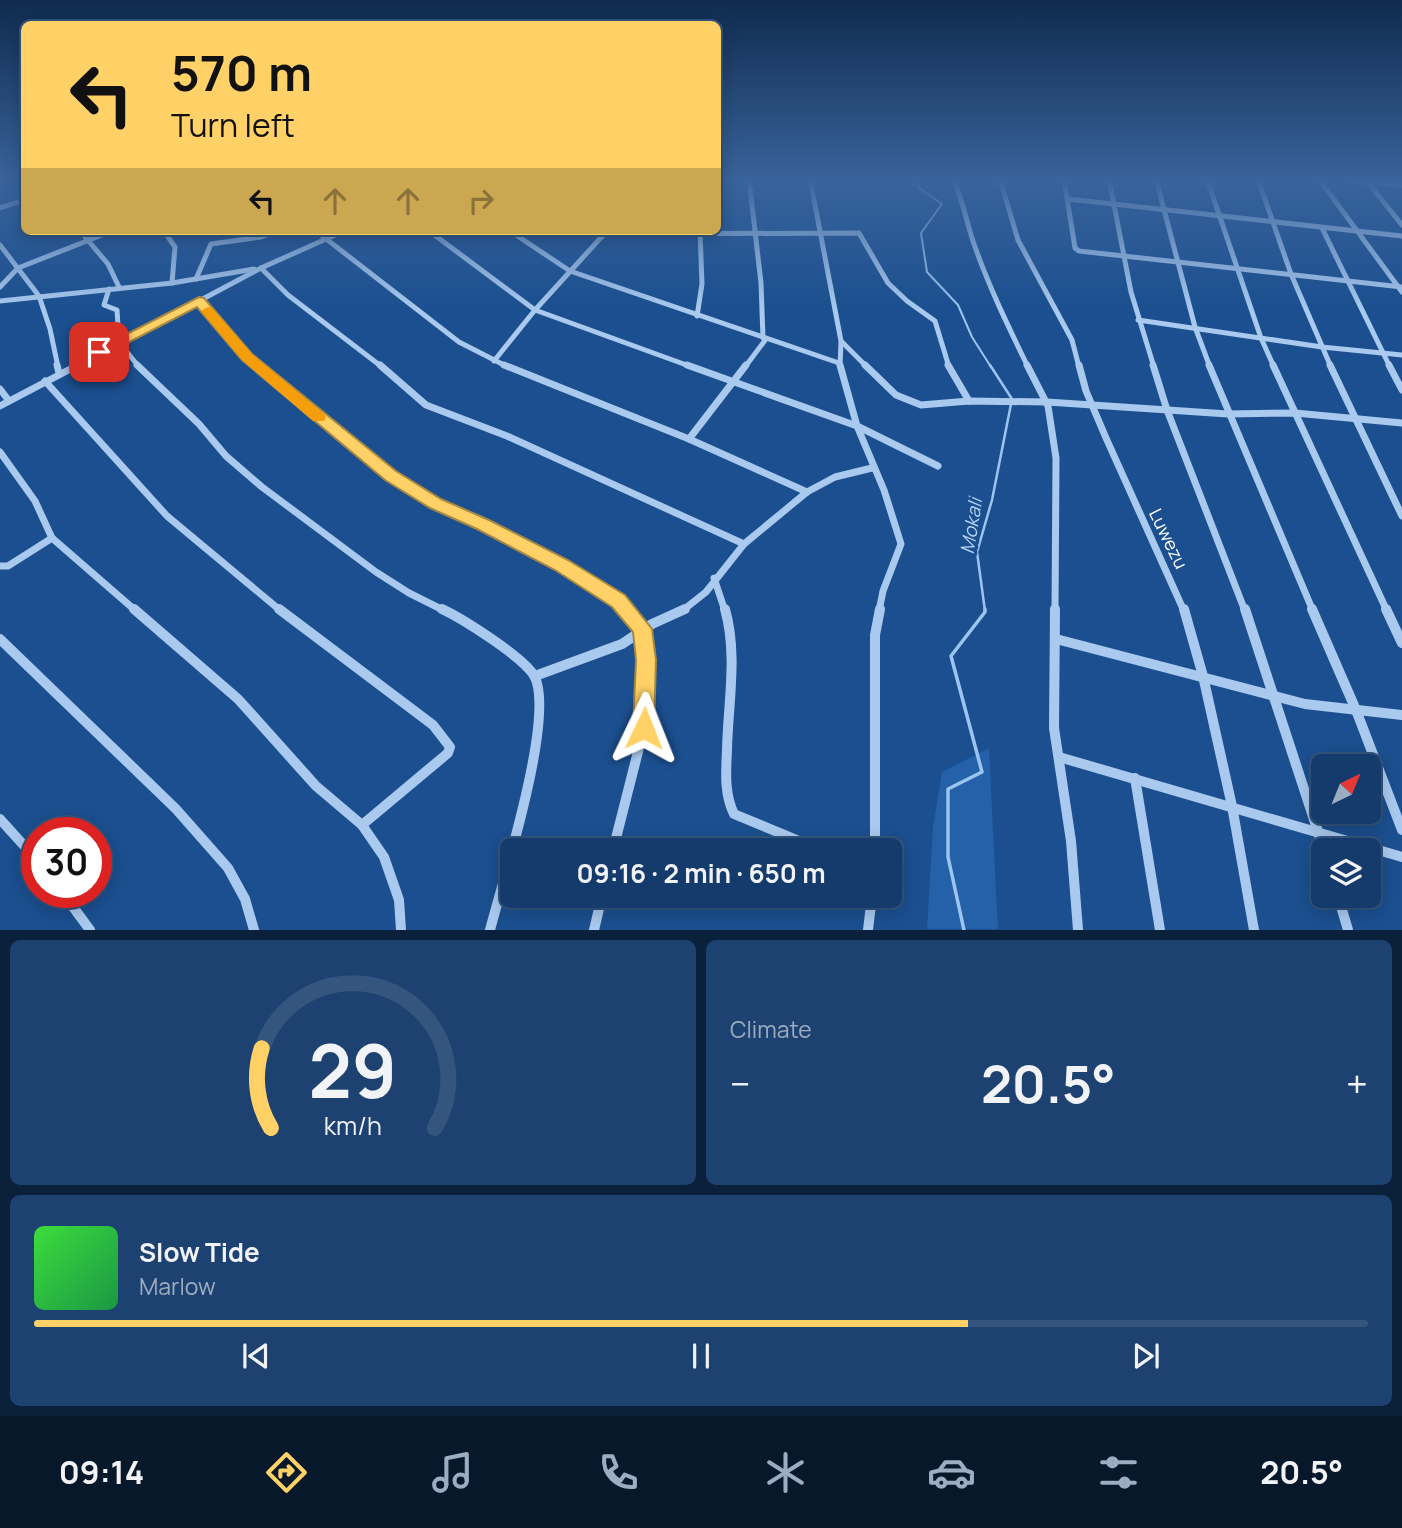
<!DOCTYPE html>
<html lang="en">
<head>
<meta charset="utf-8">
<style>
	body { margin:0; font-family:Manrope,sans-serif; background:#1d4271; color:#f1f3f6; height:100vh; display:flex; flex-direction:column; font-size:26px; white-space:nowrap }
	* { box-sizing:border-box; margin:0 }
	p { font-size:23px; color:#9dadc1 }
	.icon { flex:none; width:38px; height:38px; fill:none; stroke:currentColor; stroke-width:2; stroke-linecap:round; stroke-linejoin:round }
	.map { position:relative; height:930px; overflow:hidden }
	.sheet { display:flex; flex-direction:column; gap:10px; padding:10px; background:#0b203b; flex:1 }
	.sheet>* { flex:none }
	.hud { position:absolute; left:21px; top:21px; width:700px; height:214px; border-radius:10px; box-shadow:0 4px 18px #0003,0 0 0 2px #33557e; background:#ffd166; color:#111; overflow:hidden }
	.needle { width:46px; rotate:43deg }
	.tools { position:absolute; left:1311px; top:754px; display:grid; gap:14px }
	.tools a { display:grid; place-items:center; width:70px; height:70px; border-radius:10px; background:#143b6b; box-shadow:0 4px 18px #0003,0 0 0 2px #33557e; font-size:35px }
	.speed { position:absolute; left:21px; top:817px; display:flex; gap:14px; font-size:35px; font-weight:700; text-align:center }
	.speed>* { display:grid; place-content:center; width:91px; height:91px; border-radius:50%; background:#143b6b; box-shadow:0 4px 18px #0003,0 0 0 2px #33557e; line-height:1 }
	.speed .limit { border:10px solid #d22; background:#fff; color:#111 }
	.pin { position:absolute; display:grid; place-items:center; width:60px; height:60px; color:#fff; margin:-30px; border-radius:14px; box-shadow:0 4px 10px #0006 }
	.me { position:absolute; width:77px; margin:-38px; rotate:2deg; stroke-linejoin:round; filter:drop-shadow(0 0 5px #0008) }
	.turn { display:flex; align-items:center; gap:24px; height:147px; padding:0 35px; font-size:32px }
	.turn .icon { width:91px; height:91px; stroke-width:2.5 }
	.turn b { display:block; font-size:49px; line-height:60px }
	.lanes { display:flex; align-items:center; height:66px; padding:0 35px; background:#0003; justify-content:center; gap:35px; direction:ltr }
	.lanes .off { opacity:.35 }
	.big { font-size:52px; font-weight:700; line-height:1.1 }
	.sheet .widget { flex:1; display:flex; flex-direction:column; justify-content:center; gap:10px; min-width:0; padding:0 24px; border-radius:10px; background:#1d4271 }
	.sheet .dial { align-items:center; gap:0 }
	.dial svg { height:182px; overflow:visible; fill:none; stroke:#33557e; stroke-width:7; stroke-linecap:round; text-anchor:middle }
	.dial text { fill:#f1f3f6; stroke:none }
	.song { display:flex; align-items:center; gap:21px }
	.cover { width:84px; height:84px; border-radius:10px; background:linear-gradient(135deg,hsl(120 70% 55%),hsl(140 70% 35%)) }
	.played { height:7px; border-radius:4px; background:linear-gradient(90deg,#ffd166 70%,#33557e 70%) }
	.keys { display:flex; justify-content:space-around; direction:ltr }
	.heat { display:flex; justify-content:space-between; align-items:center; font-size:38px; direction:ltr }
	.sheet .tiles { flex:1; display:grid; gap:10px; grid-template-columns:1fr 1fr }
	.widget:last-child { grid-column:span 2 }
	.trip { position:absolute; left:500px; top:838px; width:402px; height:70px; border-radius:10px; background:#143b6b; box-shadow:0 4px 18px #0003,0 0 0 2px #33557e; font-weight:700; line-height:70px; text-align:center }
	.dock { display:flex; height:112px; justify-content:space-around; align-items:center; background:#08182b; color:#9dadc1 }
	.dock .icon { width:49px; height:49px }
	.dock .active { color:#ffd166 }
	.dock b { font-size:32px; color:#f1f3f6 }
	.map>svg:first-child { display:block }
	.green { fill:#2461a8 }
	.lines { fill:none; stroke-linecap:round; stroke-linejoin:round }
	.stream-far2 { stroke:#9cc4f0; stroke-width:2 }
	.stream-far1 { stroke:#9cc4f0; stroke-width:2.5 }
	.stream { stroke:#9cc4f0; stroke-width:3.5 }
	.street-far2 { stroke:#a9c9ee; stroke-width:5 }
	.street-far1 { stroke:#a9c9ee; stroke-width:7 }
	.street { stroke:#a9c9ee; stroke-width:10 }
	.route { fill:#ffd166; stroke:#a68842; stroke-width:2 }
	.slow { fill:#f59e0b }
	.labels { text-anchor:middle; stroke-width:7; stroke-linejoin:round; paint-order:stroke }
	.street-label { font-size:18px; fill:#fff; stroke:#1b4f8f }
	.water-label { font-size:19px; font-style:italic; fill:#b5d3f5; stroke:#1b4f8f }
</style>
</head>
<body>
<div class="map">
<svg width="1402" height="930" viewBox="0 0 1402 930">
	<rect width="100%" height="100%" fill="#1b4f8f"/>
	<polygon class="green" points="989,748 998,929 927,929 933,827 942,772"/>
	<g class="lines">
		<polyline class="stream-far2" points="916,179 919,188 942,204 921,233 927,272 958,305 972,337 991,367"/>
		<polyline class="stream-far1" points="985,611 977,552 992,500 1012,399 990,365"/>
		<polyline class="stream" points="964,930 948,857 948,789 982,772 951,656 985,612 985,609"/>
		<g class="street-far2">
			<polyline points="749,179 761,283 763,338"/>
			<polyline points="810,179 841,341 840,367"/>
			<path d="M953,179C963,200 966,220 973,241C988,285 1008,326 1028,367"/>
			<polyline points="1000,179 1018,240 1072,340 1079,367"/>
			<polyline points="1064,179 1075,248 1079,251 1402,287"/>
			<polyline points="1109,179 1131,292 1154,367"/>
			<polyline points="1156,179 1195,327 1210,367"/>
			<polyline points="1207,179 1261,338 1274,367"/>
			<polyline points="1258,179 1291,274 1331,367"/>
			<polyline points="1319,179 1402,292"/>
			<polyline points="1339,179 1402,185"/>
			<polyline points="1366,180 1402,225"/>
			<polyline points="1068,199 1402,236"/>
			<polyline points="0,208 24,200"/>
			<polyline points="1322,228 1390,367"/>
			<polyline points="80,231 108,264 119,287"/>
			<polyline points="164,231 175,247 172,283"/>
			<polyline points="316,231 459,342 508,367"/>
			<polyline points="429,231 535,310 692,367"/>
			<polyline points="510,231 570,271 839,363"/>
			<polyline points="599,231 604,234 859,233 888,283 907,301 935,321 949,367"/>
			<polyline points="0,245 39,296 50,329 58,367"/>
			<polyline points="261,268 288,295 382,367"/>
			<polyline points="196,279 211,244 261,237 279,231"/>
			<polyline points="0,287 18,268 112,231"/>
			<polyline points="109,289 104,305 117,310 119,342 139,367"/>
			<polyline points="0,301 172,283 254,269"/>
			<polyline points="199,301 259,367"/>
			<polyline points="697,316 702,284 700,231"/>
			<polyline points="1138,320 1322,347 1402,355"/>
			<polyline points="841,341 867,367"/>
			<polyline points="494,361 535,310 606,232"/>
			<polyline points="75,367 261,268 344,231"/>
			<polyline points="745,367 766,339"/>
		</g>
		<g class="street-far1">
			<polyline points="57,365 59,373"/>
			<polyline points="137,365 199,424 226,456 262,487 376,572 409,593 445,611"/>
			<path d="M256,365C314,413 371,470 438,505C502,539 572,563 628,611"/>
			<polyline points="380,365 426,405 507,436 744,544"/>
			<polyline points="504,365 689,439 807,492"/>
			<polyline points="687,365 857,426 938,466"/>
			<polyline points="840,365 857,426 884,490 901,544 883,591 879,611"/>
			<polyline points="865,365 896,395 921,405 969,401 1047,402 1228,414 1295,413 1402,423"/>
			<polyline points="948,365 969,401"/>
			<polyline points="1027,365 1048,406 1056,458 1055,611"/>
			<polyline points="1079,365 1086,391 1106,438 1184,611"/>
			<polyline points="1153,365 1167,410 1245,611"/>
			<polyline points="1209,365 1313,611"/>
			<polyline points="1273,365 1387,611"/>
			<polyline points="1330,365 1402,516"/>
			<polyline points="1389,365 1402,390"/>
			<polyline points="45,381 167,516 281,611"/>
			<polyline points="0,389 9,401"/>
			<polyline points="0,406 78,365"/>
			<polyline points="689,439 746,365"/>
			<polyline points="0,452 35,501 52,538 136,611"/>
			<polyline points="0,566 8,566 52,538"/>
			<polyline points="714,578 725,611"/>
			<polyline points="682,611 706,592 744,544 807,492 835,477 872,468"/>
		</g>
		<g class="street">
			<polyline points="134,609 238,699 316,786 362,825 384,857 399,900 401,930"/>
			<polyline points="279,609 433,725 450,747 448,753 362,825"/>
			<path d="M442,609C463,619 520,655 533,674C558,710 502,883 490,930"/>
			<path d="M725,609C738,655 728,703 727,750C726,771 724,794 734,814L821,850"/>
			<polyline points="1055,609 1054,728 1071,841 1078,930"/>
			<polyline points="1184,609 1203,676 1232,806 1254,930"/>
			<polyline points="1245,609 1324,850"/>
			<polyline points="1312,609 1356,710 1402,830"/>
			<polyline points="1386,609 1402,643"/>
			<polyline points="0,639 176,809 228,868 245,899 254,930"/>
			<polyline points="1056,639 1305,704 1402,715"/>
			<polyline points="535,676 622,644 652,624 685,609"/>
			<polyline points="1059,757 1402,857"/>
			<polyline points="1135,778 1160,930"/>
			<polyline points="0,819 37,860"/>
			<polyline points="613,850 644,728 645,642 642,629 626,609"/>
			<polyline points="875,850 875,635 880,609"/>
			<polyline points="62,892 90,930"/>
			<polyline points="1338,896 1348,930"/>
			<polyline points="594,930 602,896"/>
			<polyline points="868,930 872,896"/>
		</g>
	</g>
	<linearGradient id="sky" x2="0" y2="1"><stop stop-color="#0f2b4f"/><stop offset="0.58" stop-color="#39639b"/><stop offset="1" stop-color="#39639b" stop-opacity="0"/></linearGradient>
	<rect width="1402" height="310" fill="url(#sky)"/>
	<polygon class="route" points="199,297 204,298 252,354 396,471 441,499 489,520 568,560 625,595 652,629 656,660 654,728 651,736 644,738 637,736 633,728 636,660 633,632 612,607 555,570 477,529 430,508 385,480 242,360 197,307 104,355 99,357 92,352"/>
	<polygon class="slow" points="208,307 212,308 252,354 324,414 326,417 324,421 313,421 242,360 201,311"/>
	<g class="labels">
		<g class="street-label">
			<text transform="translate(1168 539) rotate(64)" y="6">Luwezu</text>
		</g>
		<g class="water-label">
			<text transform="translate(971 526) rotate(-81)" y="7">Mokali</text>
		</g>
	</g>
</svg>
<div class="tools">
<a><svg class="needle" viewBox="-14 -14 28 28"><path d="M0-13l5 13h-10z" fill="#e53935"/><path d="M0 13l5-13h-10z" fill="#9dadc1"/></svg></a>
<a><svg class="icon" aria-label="layers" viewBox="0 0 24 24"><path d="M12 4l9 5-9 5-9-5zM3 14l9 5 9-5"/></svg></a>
</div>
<div class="speed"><div class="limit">30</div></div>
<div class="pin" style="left:99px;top:352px;background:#d93025"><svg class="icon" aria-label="arrive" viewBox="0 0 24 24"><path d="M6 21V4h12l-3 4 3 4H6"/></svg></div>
<svg class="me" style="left:644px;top:728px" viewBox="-20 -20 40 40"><path d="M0-17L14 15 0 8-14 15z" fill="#ffd166" stroke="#fff" stroke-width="4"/></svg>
<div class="trip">09:16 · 2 min · 650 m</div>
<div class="hud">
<div class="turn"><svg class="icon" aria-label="left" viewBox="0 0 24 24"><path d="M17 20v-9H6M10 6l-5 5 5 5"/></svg><div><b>570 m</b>Turn left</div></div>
<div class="lanes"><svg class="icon" aria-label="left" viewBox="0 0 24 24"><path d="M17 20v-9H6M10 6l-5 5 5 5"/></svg><svg class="icon off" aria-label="ahead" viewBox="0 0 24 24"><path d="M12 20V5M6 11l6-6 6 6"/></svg><svg class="icon off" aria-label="ahead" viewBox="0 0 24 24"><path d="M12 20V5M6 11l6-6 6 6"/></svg><svg class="icon off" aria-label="right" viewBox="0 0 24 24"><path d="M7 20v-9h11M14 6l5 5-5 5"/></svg></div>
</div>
</div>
<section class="sheet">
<div class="tiles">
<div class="widget dial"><svg viewBox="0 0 100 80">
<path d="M14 69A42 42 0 1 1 86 69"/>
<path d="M14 69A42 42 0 0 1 10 34" stroke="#ffd166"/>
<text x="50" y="56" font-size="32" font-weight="700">29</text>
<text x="50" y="72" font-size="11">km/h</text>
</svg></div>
<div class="widget"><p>Climate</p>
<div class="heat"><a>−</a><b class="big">20.5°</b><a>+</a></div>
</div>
<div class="widget">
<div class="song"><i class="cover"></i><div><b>Slow Tide</b><p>Marlow</p></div></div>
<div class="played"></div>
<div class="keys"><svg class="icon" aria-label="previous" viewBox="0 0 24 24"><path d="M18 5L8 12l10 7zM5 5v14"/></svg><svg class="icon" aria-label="pause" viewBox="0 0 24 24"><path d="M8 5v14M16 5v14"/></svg><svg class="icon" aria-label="next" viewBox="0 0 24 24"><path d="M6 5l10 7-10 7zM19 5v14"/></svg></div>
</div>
</div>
</section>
<nav class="dock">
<b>09:14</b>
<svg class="icon active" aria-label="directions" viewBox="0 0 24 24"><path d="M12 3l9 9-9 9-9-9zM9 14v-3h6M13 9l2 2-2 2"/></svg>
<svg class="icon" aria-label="music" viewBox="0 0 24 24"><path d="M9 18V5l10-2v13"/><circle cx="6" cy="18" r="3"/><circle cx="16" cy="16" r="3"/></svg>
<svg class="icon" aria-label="phone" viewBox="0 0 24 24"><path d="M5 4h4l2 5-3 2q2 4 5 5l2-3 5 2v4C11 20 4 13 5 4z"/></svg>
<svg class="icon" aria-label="climate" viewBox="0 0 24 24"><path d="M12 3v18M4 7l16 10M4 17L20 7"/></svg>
<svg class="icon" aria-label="car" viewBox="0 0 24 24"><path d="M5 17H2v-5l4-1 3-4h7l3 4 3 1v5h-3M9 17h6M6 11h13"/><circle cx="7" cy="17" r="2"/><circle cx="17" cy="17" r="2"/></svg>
<svg class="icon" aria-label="filters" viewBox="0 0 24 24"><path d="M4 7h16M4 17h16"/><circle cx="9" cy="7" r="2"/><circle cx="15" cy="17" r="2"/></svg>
<b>20.5°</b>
</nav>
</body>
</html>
